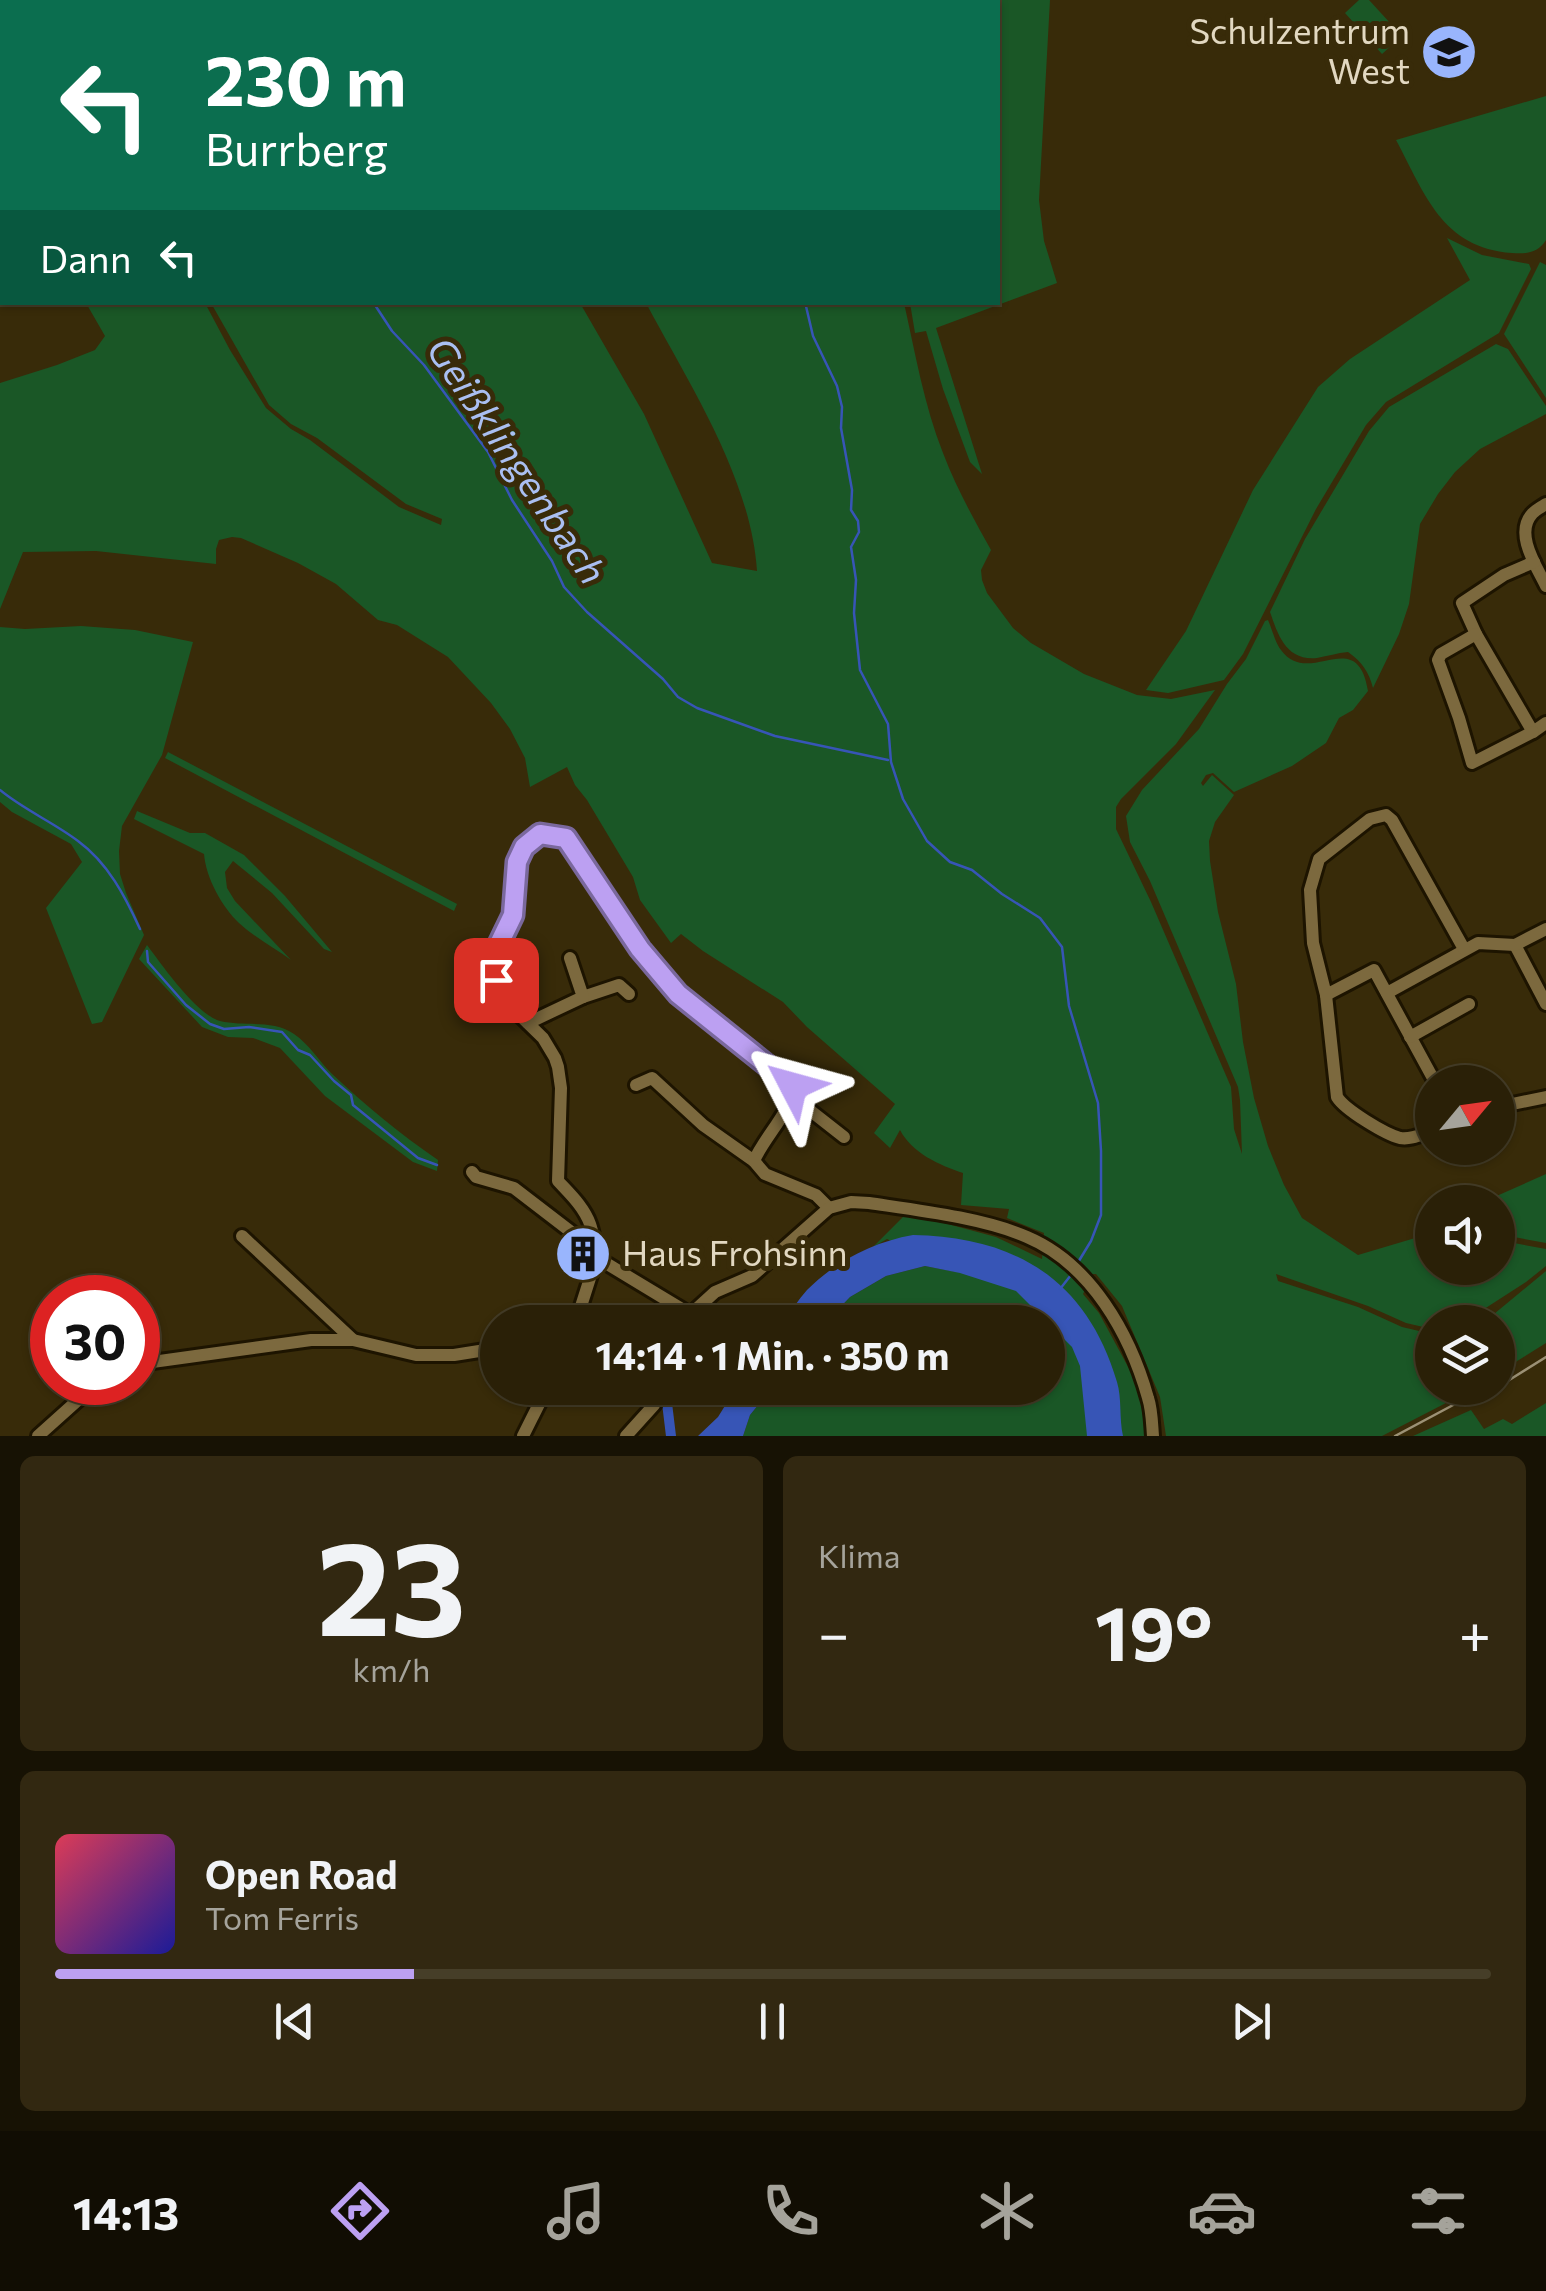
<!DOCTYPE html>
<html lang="de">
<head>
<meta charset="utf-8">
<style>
	body { margin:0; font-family:Commissioner,sans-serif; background:#322811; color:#f1f3f6; height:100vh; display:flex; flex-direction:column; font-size:38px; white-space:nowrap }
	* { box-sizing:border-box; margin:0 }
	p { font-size:32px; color:#a5a39b }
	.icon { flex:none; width:55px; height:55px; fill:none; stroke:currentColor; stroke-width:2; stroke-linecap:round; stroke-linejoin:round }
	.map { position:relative; height:1436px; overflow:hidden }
	.sheet { display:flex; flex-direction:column; gap:20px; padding:20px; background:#171204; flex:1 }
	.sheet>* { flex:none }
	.top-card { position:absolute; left:0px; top:0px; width:1000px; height:305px; box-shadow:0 2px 8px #0004,0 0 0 2px #463e28; background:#0b6e4f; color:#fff; overflow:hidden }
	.needle { width:65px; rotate:61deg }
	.tools { position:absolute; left:1415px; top:1065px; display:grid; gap:20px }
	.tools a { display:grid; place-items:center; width:100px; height:100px; border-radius:50%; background:#2a2007; box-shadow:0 2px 8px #0004,0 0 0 2px #463e28; font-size:50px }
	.speed { position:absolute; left:30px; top:1275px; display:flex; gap:20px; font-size:50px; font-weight:700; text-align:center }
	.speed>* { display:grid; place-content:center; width:130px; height:130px; border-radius:50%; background:#2a2007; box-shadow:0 2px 8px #0004,0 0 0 2px #463e28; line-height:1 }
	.speed .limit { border:15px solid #d22; background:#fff; color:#111 }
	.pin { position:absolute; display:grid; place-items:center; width:85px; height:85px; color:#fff; margin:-42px; border-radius:20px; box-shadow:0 5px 15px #0006 }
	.me { position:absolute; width:110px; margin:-55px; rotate:309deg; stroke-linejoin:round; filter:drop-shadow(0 0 8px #0008) }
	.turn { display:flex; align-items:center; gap:35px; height:210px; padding:0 40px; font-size:45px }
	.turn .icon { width:130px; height:130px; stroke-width:2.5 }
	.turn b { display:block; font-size:70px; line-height:85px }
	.then { display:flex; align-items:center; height:95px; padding:0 40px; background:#0003; gap:20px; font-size:38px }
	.big { font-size:75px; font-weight:700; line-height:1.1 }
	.sheet .tile { flex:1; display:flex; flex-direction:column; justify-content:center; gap:15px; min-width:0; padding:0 35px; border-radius:15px; background:#322811 }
	.sheet .dial { align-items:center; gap:0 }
	.dial b { font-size:130px; line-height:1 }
	.song { display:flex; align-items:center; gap:30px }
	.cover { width:120px; height:120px; border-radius:15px; background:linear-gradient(135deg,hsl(350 70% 55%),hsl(240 70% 35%)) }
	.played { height:10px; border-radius:5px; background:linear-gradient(90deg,#bca0f2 25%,#463e28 25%) }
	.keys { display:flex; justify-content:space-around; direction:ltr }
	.heat { display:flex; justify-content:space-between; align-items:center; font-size:55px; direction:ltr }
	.sheet .tiles { flex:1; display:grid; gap:20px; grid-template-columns:1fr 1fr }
	.tile:last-child { grid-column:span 2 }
	.trip { position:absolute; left:480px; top:1305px; width:585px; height:100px; border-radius:50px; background:#2a2007; box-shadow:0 2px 8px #0004,0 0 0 2px #463e28; font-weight:700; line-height:100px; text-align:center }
	.dock { display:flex; height:160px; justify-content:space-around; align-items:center; background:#110d03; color:#a5a39b }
	.dock .icon { width:70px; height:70px }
	.dock .current { color:#bca0f2 }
	.dock b { font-size:45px; color:#f1f3f6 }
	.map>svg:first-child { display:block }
	.green { fill:#1a5726 }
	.water { fill:#3755b6 }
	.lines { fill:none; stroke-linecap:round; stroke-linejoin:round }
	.stream { stroke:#3755b6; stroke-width:2.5 }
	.canal { stroke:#3755b6; stroke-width:10 }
	.minor-casing { stroke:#1d1400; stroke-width:18 }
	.minor { stroke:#7c693e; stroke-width:12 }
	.rail { stroke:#9c9175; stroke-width:2.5 }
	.route-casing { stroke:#7a689d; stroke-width:25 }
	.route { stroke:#bca0f2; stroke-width:18 }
	.labels { text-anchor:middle; stroke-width:10; stroke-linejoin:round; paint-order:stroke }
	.poi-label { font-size:35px; fill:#e2d8c1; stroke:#382b09; text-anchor:end }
	.water-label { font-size:38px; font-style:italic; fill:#aabff1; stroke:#382b09 }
</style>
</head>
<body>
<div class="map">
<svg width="1546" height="1436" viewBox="0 0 1546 1436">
	<rect width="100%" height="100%" fill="#382b09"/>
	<g class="green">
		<polygon points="964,0 1050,0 1039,200 1044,241 1057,283 936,328 982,474 970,462 943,389 926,331 915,333 910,303 998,302 998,2 964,2"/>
		<polygon points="1359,0 1369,0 1402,36 1382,54 1345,13"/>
		<path d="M1546,96V240C1538,253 1527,254 1512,253C1442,248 1425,194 1396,140Z"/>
		<polygon points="1447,238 1482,255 1529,264 1531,269 1499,333 1386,402 1366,425 1316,509 1243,654 1224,680 1168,693 1146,690 1186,631 1253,490 1318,387 1350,359 1470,280"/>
		<polygon points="1540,262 1546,265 1546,398 1504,334"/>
		<path d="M86,303H205L230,350L266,408L291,429L310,440L399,507L441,525L442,519L406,504L317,438L291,424L269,405L211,303H580L644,414L712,563L757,571C751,478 689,384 646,303H904C915,352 924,405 943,453C956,487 973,518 991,550L981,570L982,580L987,593L1013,628L1031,643L1084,674L1137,695L1171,699L1215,690L1176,744L1121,799L1116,807V829L1151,902L1231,1087L1234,1129L1242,1154L1240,1100L1238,1087L1150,881L1130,842L1126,816L1142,790L1199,729L1227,684L1246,659L1265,621L1268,620C1272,629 1275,642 1281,650C1309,689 1357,623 1368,691L1353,710L1339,718L1326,743L1292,766L1234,792L1213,773L1206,775L1201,783L1203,786L1212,775L1234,795L1215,822L1209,841L1210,861L1218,912L1236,984L1243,1042L1254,1098L1268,1146L1284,1185L1302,1218L1358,1255L1432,1233V1268H1498V1240L1546,1249V1266L1526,1282L1464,1322H1432V1329L1406,1323L1368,1306L1276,1274L1278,1281L1358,1307L1402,1327L1432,1334V1388H1475L1382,1436H1166L1160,1397L1122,1306L1096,1274H1093L1083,1294L1099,1313L1140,1389L1150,1436H743L750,1415L772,1388H1048V1322H826L850,1297L886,1276L925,1266L957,1272L887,1239L873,1247L907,1213L996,1237L1042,1259L1044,1233L1007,1218L1009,1209L961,1205L963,1173C939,1165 912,1153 900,1130L890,1148L874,1133L895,1104L807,1027L783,1002L703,951L681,934L671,943L640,900L633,877L587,800L575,785L567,767L530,787L525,758L510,729L491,703L448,657L397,625L378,620L336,584L298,563L241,538L232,537L219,540L216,549V564L96,551L23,552L0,609V383L57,365L95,350L105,336Z"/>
		<path d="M1496,344L1508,349L1546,406V414L1480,449L1455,472L1438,494L1420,524L1409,604L1399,634L1373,688C1369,672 1362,662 1348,652C1337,653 1328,656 1317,658C1286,661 1278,635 1270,612L1305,539L1369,431L1389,407Z"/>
		<polygon points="81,626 135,630 193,642 162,755 122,826 119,851 120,874 126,893 144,935 102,1022 92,1024 46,908 82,862 71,844 12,812 0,802 0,627 25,629"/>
		<polygon points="168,752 457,904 454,911 165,758"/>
		<path d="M137,811L190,833H205L244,855L285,896L332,952L324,949L272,893L233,861L225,872L227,888L235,901L291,960C275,948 254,937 239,923C222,907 206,878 204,854L134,819Z"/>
		<path d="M147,945C162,965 196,1014 220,1021C245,1027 273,1019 294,1034C309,1044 319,1061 331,1073C365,1105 400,1134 438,1160L437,1171L413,1162L325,1096L280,1048L253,1038L228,1037L202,1027L139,959Z"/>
		<polygon points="1546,1174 1546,1243 1498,1234 1498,1202 1483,1202"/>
		<polygon points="1546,1271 1546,1343 1498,1373 1498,1322 1476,1322 1494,1314"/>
		<polygon points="1546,1403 1546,1436 1413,1436 1471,1410 1484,1429 1503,1419 1512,1424"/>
	</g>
	<g class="water">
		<path d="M913,1235C1016,1237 1087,1280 1117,1382C1122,1398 1119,1418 1123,1436H1087L1080,1366L1072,1347L1016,1291L960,1273L925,1266L886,1276L850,1297L826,1322H782C791,1312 798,1300 807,1290C836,1261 873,1242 913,1235Z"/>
		<polygon points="736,1388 772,1388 750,1415 743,1436 698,1436 718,1417"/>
	</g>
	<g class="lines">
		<g class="stream">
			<polyline points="165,0 167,2"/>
			<polyline points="673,0 675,2"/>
			<polyline points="928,2 929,0"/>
			<polyline points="373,302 392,331 424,365 488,452 512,500 552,561 564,587 587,612 663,679 678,697 697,708 775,736 888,760"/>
			<polyline points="805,302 813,336 837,386 842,407 841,428 852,490 851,510 858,521 859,532 851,547 856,580 854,613 860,670 888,724 891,762 903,799 927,841 950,862 972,870 1002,894 1040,918 1062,947 1069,1006 1098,1103 1101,1151 1101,1215 1091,1241 1077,1264"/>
			<path d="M0,790C24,810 53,822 78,841C108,863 125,896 140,929"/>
			<polyline points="147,951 148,962 186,1005 210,1024 224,1029 249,1027 282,1032 298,1050 310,1055 334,1081 351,1095 353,1105 418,1158 437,1165"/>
			<polyline points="1060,1289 1071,1275"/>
			<polyline points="716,1318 722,1322"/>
		</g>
		<g class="canal">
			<polyline points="769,1308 777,1308"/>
			<polyline points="671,1388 667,1403 671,1436"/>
		</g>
		<g class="minor-casing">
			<g id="minor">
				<path d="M1546,504C1544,505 1533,512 1532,514C1514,534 1537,567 1546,586"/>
				<polyline points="1534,562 1504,575 1462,603 1476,634 1533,732 1546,723"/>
				<polyline points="1476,634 1441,654 1438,660 1459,718 1472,763 1533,732"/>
				<polyline points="1515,945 1546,1004"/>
				<polyline points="1387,993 1478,943 1515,945 1546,929"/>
				<polyline points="1326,995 1374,970 1435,1082"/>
				<polyline points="583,997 619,985 629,994"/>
				<polyline points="528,1023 583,997 570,958"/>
				<polyline points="1410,1037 1469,1004"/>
				<polyline points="636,1085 652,1078 703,1125 754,1161"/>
				<polyline points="793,1097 844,1137"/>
				<polyline points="1498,1107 1546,1097"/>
				<path d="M1432,1131C1422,1134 1411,1140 1400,1138C1385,1134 1345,1110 1337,1097L1326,995L1313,943L1310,890L1319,859L1370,819L1386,815L1392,820L1464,949"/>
				<polyline points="472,1172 476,1177 514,1188 583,1241 592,1240"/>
				<polyline points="242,1236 353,1340"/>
				<path d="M690,1314L599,1259C595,1248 594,1235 590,1224C584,1207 570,1194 558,1181L561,1088L558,1067L555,1058L543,1038L502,998L496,980L498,945L513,915L517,862L525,847L541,834L567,839L640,949L678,993L793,1086C793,1110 764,1137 754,1161L765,1174L816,1195L829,1208"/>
				<polyline points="576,1322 591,1275 599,1259"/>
				<path d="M682,1322L715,1292L752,1276L829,1208L851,1202L869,1203C916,1210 984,1218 1027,1237C1091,1264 1130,1334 1148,1398C1152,1410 1152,1424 1153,1436"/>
				<polyline points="138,1364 311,1340 353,1340 416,1355 454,1355 498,1348"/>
				<polyline points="38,1436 87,1392 100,1382"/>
				<polyline points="523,1436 547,1388"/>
				<polyline points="626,1436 654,1405 661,1388"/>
			</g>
		</g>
		<use href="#minor" class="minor"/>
		<g class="rail">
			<polyline points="1498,1387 1546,1357"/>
			<polyline points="1395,1436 1485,1388"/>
		</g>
	</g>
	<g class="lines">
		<g class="route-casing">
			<polyline id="route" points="496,980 498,946 513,915 517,862 524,847 540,834 566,838 640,949 678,994 793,1086"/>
		</g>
		<use href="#route" class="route"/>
	</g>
	<defs>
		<g id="school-disc" transform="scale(2.875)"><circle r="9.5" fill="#99b5fd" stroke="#382b09"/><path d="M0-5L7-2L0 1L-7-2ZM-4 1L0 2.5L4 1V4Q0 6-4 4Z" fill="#111"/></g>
		<g id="building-disc" transform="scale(2.875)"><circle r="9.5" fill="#99b5fd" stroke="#382b09"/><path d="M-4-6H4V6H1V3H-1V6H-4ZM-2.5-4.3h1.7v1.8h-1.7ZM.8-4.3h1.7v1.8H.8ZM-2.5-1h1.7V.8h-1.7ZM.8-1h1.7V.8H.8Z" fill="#111"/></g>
	</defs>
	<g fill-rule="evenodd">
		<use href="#school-disc" x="1449" y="52"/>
		<use href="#building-disc" x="583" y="1254"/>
	</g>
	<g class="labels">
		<g class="poi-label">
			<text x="1410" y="44">Schulzentrum<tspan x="1410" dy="40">West</tspan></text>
			<text x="622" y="1266" text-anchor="start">Haus Frohsinn</text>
		</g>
		<g class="water-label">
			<text transform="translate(516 461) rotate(56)" y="13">Geißklingenbach</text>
		</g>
	</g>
</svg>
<div class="tools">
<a><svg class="needle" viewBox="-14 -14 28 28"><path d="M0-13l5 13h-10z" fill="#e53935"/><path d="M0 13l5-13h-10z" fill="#a5a39b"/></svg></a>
<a><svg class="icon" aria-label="sound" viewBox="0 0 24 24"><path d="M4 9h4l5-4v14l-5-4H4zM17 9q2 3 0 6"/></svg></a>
<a><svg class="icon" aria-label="layers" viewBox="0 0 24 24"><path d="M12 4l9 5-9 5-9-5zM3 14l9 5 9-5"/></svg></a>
</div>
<div class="speed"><div class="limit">30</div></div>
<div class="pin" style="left:496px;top:980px;background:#d93025"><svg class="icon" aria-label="arrive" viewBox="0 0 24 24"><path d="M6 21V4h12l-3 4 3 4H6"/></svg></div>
<svg class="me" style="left:793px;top:1086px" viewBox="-20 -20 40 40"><path d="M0-17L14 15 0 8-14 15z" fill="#bca0f2" stroke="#fff" stroke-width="4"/></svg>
<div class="trip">14:14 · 1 Min. · 350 m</div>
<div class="top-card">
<div class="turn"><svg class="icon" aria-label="left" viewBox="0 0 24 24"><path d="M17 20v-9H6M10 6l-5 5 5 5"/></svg><div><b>230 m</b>Burrberg</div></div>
<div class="then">Dann<svg class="icon" aria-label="left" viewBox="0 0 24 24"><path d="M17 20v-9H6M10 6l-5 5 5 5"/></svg></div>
</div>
</div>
<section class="sheet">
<div class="tiles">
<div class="tile dial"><b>23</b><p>km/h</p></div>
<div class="tile"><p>Klima</p>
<div class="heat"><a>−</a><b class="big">19°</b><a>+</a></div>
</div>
<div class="tile">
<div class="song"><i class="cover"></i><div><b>Open Road</b><p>Tom Ferris</p></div></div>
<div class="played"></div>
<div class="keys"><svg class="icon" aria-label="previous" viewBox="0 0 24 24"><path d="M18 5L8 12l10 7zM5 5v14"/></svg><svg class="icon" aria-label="pause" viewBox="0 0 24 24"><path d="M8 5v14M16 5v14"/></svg><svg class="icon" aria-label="next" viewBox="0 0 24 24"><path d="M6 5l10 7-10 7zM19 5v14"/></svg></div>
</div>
</div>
</section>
<nav class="dock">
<b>14:13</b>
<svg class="icon current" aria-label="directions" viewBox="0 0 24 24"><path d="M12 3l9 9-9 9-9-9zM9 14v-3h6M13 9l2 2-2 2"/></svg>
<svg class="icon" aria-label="music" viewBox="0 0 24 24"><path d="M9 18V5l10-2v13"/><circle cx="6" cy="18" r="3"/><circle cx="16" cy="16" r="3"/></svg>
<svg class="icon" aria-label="phone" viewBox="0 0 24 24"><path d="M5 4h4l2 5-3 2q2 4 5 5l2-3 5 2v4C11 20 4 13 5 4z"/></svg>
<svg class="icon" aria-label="climate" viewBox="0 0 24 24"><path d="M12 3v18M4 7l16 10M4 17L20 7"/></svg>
<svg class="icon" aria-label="car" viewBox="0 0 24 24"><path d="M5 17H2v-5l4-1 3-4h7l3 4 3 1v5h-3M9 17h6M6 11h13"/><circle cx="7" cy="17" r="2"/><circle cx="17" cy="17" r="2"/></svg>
<svg class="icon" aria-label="filters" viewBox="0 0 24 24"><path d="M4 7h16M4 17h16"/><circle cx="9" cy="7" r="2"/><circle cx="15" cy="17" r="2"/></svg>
</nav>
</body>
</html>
